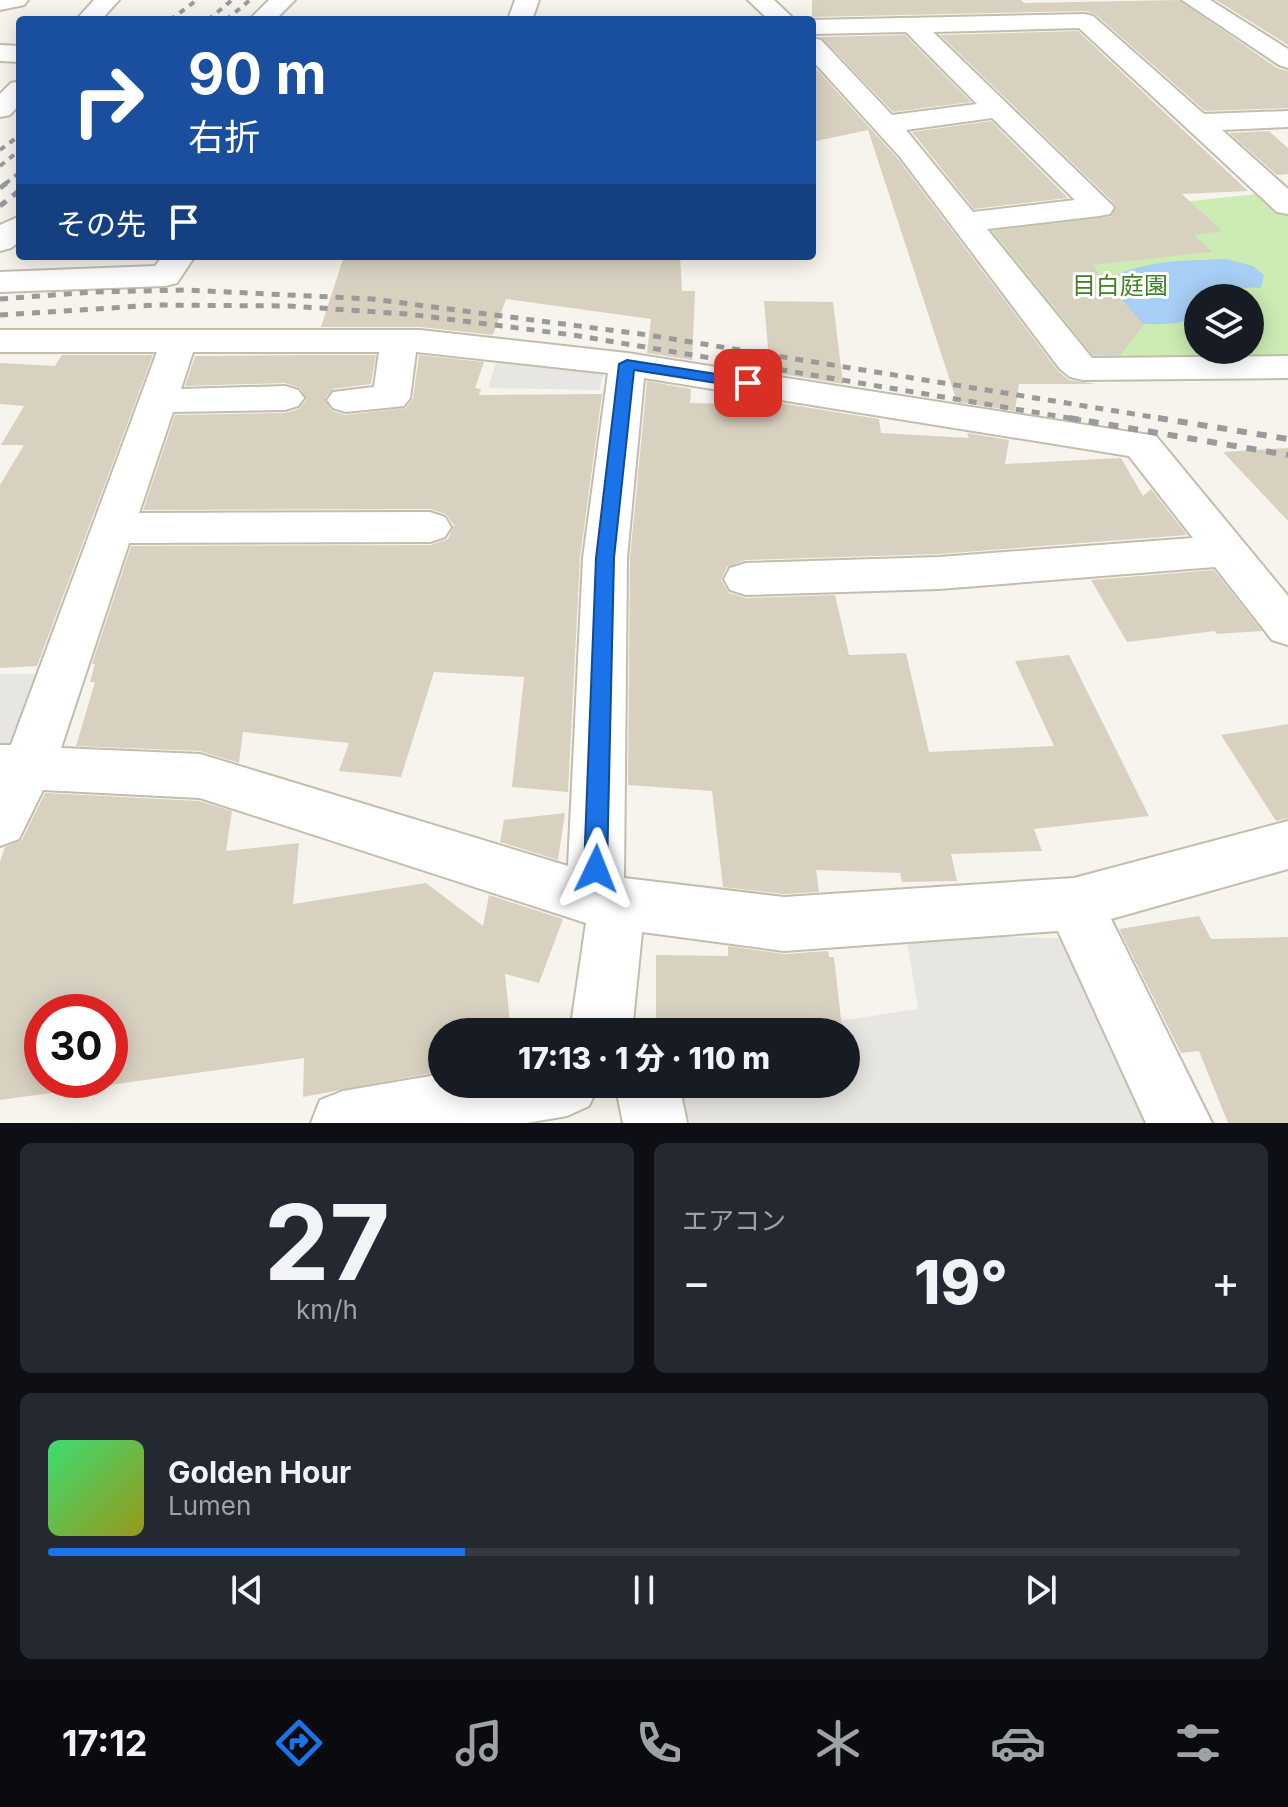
<!DOCTYPE html>
<html lang="ja">
<head>
<meta charset="utf-8">
<style>
	body { margin:0; font-family:Inter,"Noto Sans JP",sans-serif; background:#242831; color:#f1f3f6; height:100vh; display:flex; flex-direction:column; font-size:30px; white-space:nowrap }
	* { box-sizing:border-box; margin:0 }
	p { font-size:26px; color:#9ea1a6 }
	.icon { flex:none; width:44px; height:44px; fill:none; stroke:currentColor; stroke-width:2; stroke-linecap:round; stroke-linejoin:round }
	.map { position:relative; height:1123px; overflow:hidden }
	.panel { display:flex; flex-direction:column; gap:20px; padding:20px; background:#0d0f14; flex:1 }
	.panel>* { flex:none }
	.banner { position:absolute; left:16px; top:16px; width:800px; height:244px; border-radius:8px; box-shadow:0 4px 20px #0003; background:#1a4fa0; color:#fff; overflow:hidden }
	.fabs { position:absolute; left:1184px; top:284px; display:grid; gap:16px }
	.fabs a { display:grid; place-items:center; width:80px; height:80px; border-radius:50%; background:#171b24; box-shadow:0 4px 20px #0003; font-size:40px }
	.speed { position:absolute; left:24px; top:994px; display:flex; gap:16px; font-size:40px; font-weight:700; text-align:center }
	.speed>* { display:grid; place-content:center; width:104px; height:104px; border-radius:50%; background:#171b24; box-shadow:0 4px 20px #0003; line-height:1 }
	.speed .limit { border:12px solid #d22; background:#fff; color:#111 }
	.pin { position:absolute; display:grid; place-items:center; width:68px; height:68px; color:#fff; margin:-34px; border-radius:16px; box-shadow:0 4px 12px #0006 }
	.me { position:absolute; width:88px; margin:-44px; rotate:2deg; stroke-linejoin:round; filter:drop-shadow(0 0 6px #0008) }
	.turn { display:flex; align-items:center; gap:28px; height:168px; padding:0 40px; font-size:36px }
	.turn .icon { width:104px; height:104px; stroke-width:2.5 }
	.turn b { display:block; font-size:56px; line-height:68px }
	.then { display:flex; align-items:center; height:76px; padding:0 40px; background:#0003; gap:16px; font-size:30px }
	.big { font-size:60px; font-weight:800; line-height:1.1 }
	.panel .widget { flex:1; display:flex; flex-direction:column; justify-content:center; gap:12px; min-width:0; padding:0 28px; border-radius:12px; background:#242831 }
	.panel .dial { align-items:center; gap:0 }
	.dial b { font-size:104px; line-height:1 }
	.song { display:flex; align-items:center; gap:24px }
	.cover { width:96px; height:96px; border-radius:12px; background:linear-gradient(135deg,hsl(140 70% 55%),hsl(60 70% 35%)) }
	.played { height:8px; border-radius:4px; background:linear-gradient(90deg,#1a73e8 35%,#363941 35%) }
	.keys { display:flex; justify-content:space-around; direction:ltr }
	.heat { display:flex; justify-content:space-between; align-items:center; font-size:44px; direction:ltr }
	.panel .tiles { flex:1; display:grid; gap:20px; grid-template-columns:1fr 1fr }
	.widget:last-child { grid-column:span 2 }
	.trip { position:absolute; left:428px; top:1018px; width:432px; height:80px; border-radius:40px; background:#171b24; box-shadow:0 4px 20px #0003; font-weight:800; line-height:80px; text-align:center }
	.tab-bar { display:flex; height:128px; justify-content:space-around; align-items:center; background:#090b0e; color:#9ea1a6 }
	.tab-bar .icon { width:56px; height:56px }
	.tab-bar .selected { color:#1a73e8 }
	.tab-bar b { font-size:36px; color:#f1f3f6 }
	.map>svg:first-child { display:block }
	.green { fill:#cdecb3; fill-rule:evenodd }
	.parking { fill:#e8e6e3 }
	.water { fill:#a7cef4 }
	.building { fill:#d9d1c0; fill-rule:evenodd }
	.lines { fill:none; stroke-linecap:round; stroke-linejoin:round }
	.minor-casing { stroke:#c3bdad; stroke-width:4 }
	.minor { fill:#fff; fill-rule:evenodd }
	.rail-far2 { stroke:#9a9a9a; stroke-width:4; stroke-dasharray:6 6; stroke-linecap:butt }
	.rail-far1 { stroke:#9a9a9a; stroke-width:5; stroke-dasharray:8 8; stroke-linecap:butt }
	.rail { stroke:#9a9a9a; stroke-width:6; stroke-dasharray:10 10; stroke-linecap:butt }
	.route { fill:#1a73e8; stroke:#114b97; stroke-width:2 }
	.labels { text-anchor:middle; stroke-width:6; stroke-linejoin:round; paint-order:stroke }
	.far-park-label { font-size:24px; fill:#428127; stroke:#fff }
</style>
</head>
<body>
<div class="map">
<svg width="1288" height="1123" viewBox="0 0 1288 1123">
	<rect width="100%" height="100%" fill="#f6f4ec"/>
	<path class="green" d="M1267,193L1288,210V361L1081,362L974,224ZM1198,298H1250V350H1198Z"/>
	<g class="parking">
		<polygon points="496,363 604,372 599,390 488,388"/>
		<polygon points="0,674 37,674 16,747 0,747"/>
		<polygon points="906,935 1059,938 1148,1123 688,1123 681,1084 846,1084 846,1032 764,1032 918,1009"/>
	</g>
	<path class="water" d="M1226,259L1253,266L1264,275L1261,288C1235,285 1220,298 1198,298V318C1166,328 1140,324 1107,320L1105,282C1139,259 1186,261 1226,259Z"/>
	<g class="building">
		<polygon points="812,0 1021,0 1024,3 1179,0 1277,68 1288,71 1288,108 1205,111 1095,14 1086,11 812,17"/>
		<polygon points="1216,0 1288,0 1288,45"/>
		<polygon points="1078,31 1248,191 1182,194 1222,231 1194,235 1212,252 1092,265 1144,325 1120,355 1093,355 993,231 1111,217 1116,205 940,35"/>
		<polygon points="905,35 971,102 893,112 821,37"/>
		<polygon points="812,64 898,159 1058,371 1069,380 1096,384 1019,384 1015,411 957,402 868,130 812,142"/>
		<polygon points="991,121 1068,198 974,209 912,132"/>
		<polygon points="1269,131 1288,148 1288,174 1277,175 1229,133"/>
		<polygon points="344,256 680,256 682,291 695,291 692,360 647,353 651,319 506,299 493,335 420,327 321,327"/>
		<polygon points="764,301 833,302 843,384 770,372"/>
		<polygon points="62,355 153,355 37,666 0,668 0,485 24,445 1,445 24,406 0,404 0,363 55,366"/>
		<polygon points="312,355 376,355 371,384 333,389 325,398 331,410 345,415 406,408 413,398 419,355 484,362 475,388 481,389 479,395 602,394 580,558 568,792 512,787 524,677 434,672 401,777 339,771 349,743 243,732 239,763 200,751 76,746 95,682 90,682 95,664 92,664 131,546 430,545 448,539 454,525 446,514 430,509 143,510 175,415 285,413 299,409 306,400 300,388 285,383 185,386 195,356"/>
		<polygon points="647,381 691,389 690,403 773,405 773,402 879,419 881,433 969,438 967,433 1009,440 1005,464 1121,458 1143,496 1151,489 1187,535 939,554 746,560 727,567 721,580 729,593 746,598 835,595 849,655 906,653 929,752 1054,746 1015,661 1069,655 1149,816 1034,829 1042,851 951,854 957,881 902,882 900,873 816,870 819,892 784,894 723,887 712,791 628,785 630,558"/>
		<polygon points="1288,448 1288,521 1223,452"/>
		<polygon points="1214,570 1262,631 1216,634 1215,631 1127,642 1091,580"/>
		<polygon points="1288,724 1288,818 1276,821 1221,735"/>
		<path d="M45,793L199,801L232,811L226,851L299,843L293,904L426,883L483,926L489,895L563,919L539,983L505,974L511,1032H442V1071L303,1097L304,1058L0,1100V862L5,847L22,840ZM42,1012H110V1080H42Z"/>
		<polygon points="565,813 558,860 500,842 504,820"/>
		<polygon points="1199,916 1211,939 1288,937 1288,1123 1228,1123 1199,1051 1181,1053 1119,929"/>
		<polygon points="728,946 784,954 828,951 829,957 834,957 842,1028 806,1028 807,1032 688,1032 688,1028 656,1027 656,955 728,956"/>
	</g>
	<g class="lines">
		<g class="minor-casing">
			<g id="minor">
				<polygon points="0,0 28,0 24,5 0,10"/>
				<polygon points="94,0 119,0 101,20 76,20"/>
				<polygon points="269,0 295,0 275,20 249,20"/>
				<polygon points="515,0 539,0 532,20 508,20"/>
				<polygon points="748,0 774,0 795,20 769,20"/>
				<polygon points="1182,0 1210,0 1288,49 1288,68 1279,65"/>
				<path d="M1085,14L1093,16L1204,114L1288,111V127L1222,130L1288,189V214L1277,212L1079,28L933,32L1114,207L1110,214L1099,216L987,229L1092,358L1288,356V378L1083,380L1070,377L1060,369L900,157L812,60V38L821,40L892,115L977,104L906,32L812,34L811,20ZM992,118L1075,200L973,212L906,130Z"/>
				<polygon points="0,45 20,46 20,62 0,61"/>
				<polygon points="20,81 20,104 10,115 0,117 0,94 11,83"/>
				<polygon points="20,216 20,241 11,248 0,251 0,225"/>
				<polygon points="163,256 195,256 177,283 165,286 0,292 0,272 155,266"/>
				<path d="M0,330H420L627,353L1156,436L1288,596V645L1272,640L1215,567L939,589L746,595L730,590L724,579L730,568L746,563L939,557L1193,538L1129,456L644,378L627,558L624,878L784,897L1074,878L1288,821V869L1111,919L1212,1123H1146L1058,931L784,951L642,932L632,1032H570L586,923L200,798L43,790L19,839L0,846V745H11L157,352H0ZM193,352H379L374,387L333,392L327,400L333,408L346,412L404,406L410,398L416,352L608,373L583,558L568,866L200,754L61,748L129,543L430,542L445,537L451,527L445,517L430,512L139,513L173,412L285,410L298,406L304,398L298,390L285,386L181,389Z"/>
				<polygon points="442,1074 442,1084 599,1084 589,1106 567,1116 526,1123 311,1123 320,1100 343,1091"/>
				<polygon points="615,1084 679,1084 687,1123 623,1123"/>
			</g>
		</g>
		<use href="#minor" class="minor"/>
		<g class="rail-far2">
			<polyline points="170,20 197,0"/>
			<polyline points="208,20 232,0"/>
			<polyline points="226,20 250,0"/>
			<polyline points="0,150 20,135"/>
			<polyline points="0,166 20,150"/>
			<polyline points="5,184 20,172"/>
		</g>
		<g class="rail-far1">
			<polyline points="0,188 8,182"/>
			<polyline points="0,206 20,190"/>
			<polyline points="0,299 93,292 186,290 372,299 648,335 1171,420"/>
			<polyline points="0,315 157,305 289,306 407,314 573,335 1081,420"/>
		</g>
		<g class="rail">
			<polyline points="1069,418 1288,455"/>
			<polyline points="1158,418 1288,439"/>
		</g>
	</g>
	<polygon class="route" points="627,360 748,379 756,383 748,388 634,370 614,558 607,869 604,876 596,879 588,876 584,869 596,558 619,364"/>
	<g class="labels">
		<g class="far-park-label">
			<text x="1120" y="294">目白庭園</text>
		</g>
	</g>
</svg>
<div class="fabs">
<a><svg class="icon" aria-label="layers" viewBox="0 0 24 24"><path d="M12 4l9 5-9 5-9-5zM3 14l9 5 9-5"/></svg></a>
</div>
<div class="speed"><div class="limit">30</div></div>
<div class="pin" style="left:748px;top:383px;background:#d93025"><svg class="icon" aria-label="arrive" viewBox="0 0 24 24"><path d="M6 21V4h12l-3 4 3 4H6"/></svg></div>
<svg class="me" style="left:596px;top:869px" viewBox="-20 -20 40 40"><path d="M0-17L14 15 0 8-14 15z" fill="#1a73e8" stroke="#fff" stroke-width="4"/></svg>
<div class="trip">17:13 · 1 分 · 110 m</div>
<div class="banner">
<div class="turn"><svg class="icon" aria-label="right" viewBox="0 0 24 24"><path d="M7 20v-9h11M14 6l5 5-5 5"/></svg><div><b>90 m</b>右折</div></div>
<div class="then">その先<svg class="icon" aria-label="arrive" viewBox="0 0 24 24"><path d="M6 21V4h12l-3 4 3 4H6"/></svg></div>
</div>
</div>
<section class="panel">
<div class="tiles">
<div class="widget dial"><b>27</b><p>km/h</p></div>
<div class="widget"><p>エアコン</p>
<div class="heat"><a>−</a><b class="big">19°</b><a>+</a></div>
</div>
<div class="widget">
<div class="song"><i class="cover"></i><div><b>Golden Hour</b><p>Lumen</p></div></div>
<div class="played"></div>
<div class="keys"><svg class="icon" aria-label="previous" viewBox="0 0 24 24"><path d="M18 5L8 12l10 7zM5 5v14"/></svg><svg class="icon" aria-label="pause" viewBox="0 0 24 24"><path d="M8 5v14M16 5v14"/></svg><svg class="icon" aria-label="next" viewBox="0 0 24 24"><path d="M6 5l10 7-10 7zM19 5v14"/></svg></div>
</div>
</div>
</section>
<nav class="tab-bar">
<b>17:12</b>
<svg class="icon selected" aria-label="directions" viewBox="0 0 24 24"><path d="M12 3l9 9-9 9-9-9zM9 14v-3h6M13 9l2 2-2 2"/></svg>
<svg class="icon" aria-label="music" viewBox="0 0 24 24"><path d="M9 18V5l10-2v13"/><circle cx="6" cy="18" r="3"/><circle cx="16" cy="16" r="3"/></svg>
<svg class="icon" aria-label="phone" viewBox="0 0 24 24"><path d="M5 4h4l2 5-3 2q2 4 5 5l2-3 5 2v4C11 20 4 13 5 4z"/></svg>
<svg class="icon" aria-label="climate" viewBox="0 0 24 24"><path d="M12 3v18M4 7l16 10M4 17L20 7"/></svg>
<svg class="icon" aria-label="car" viewBox="0 0 24 24"><path d="M5 17H2v-5l4-1 3-4h7l3 4 3 1v5h-3M9 17h6M6 11h13"/><circle cx="7" cy="17" r="2"/><circle cx="17" cy="17" r="2"/></svg>
<svg class="icon" aria-label="filters" viewBox="0 0 24 24"><path d="M4 7h16M4 17h16"/><circle cx="9" cy="7" r="2"/><circle cx="15" cy="17" r="2"/></svg>
</nav>
</body>
</html>
